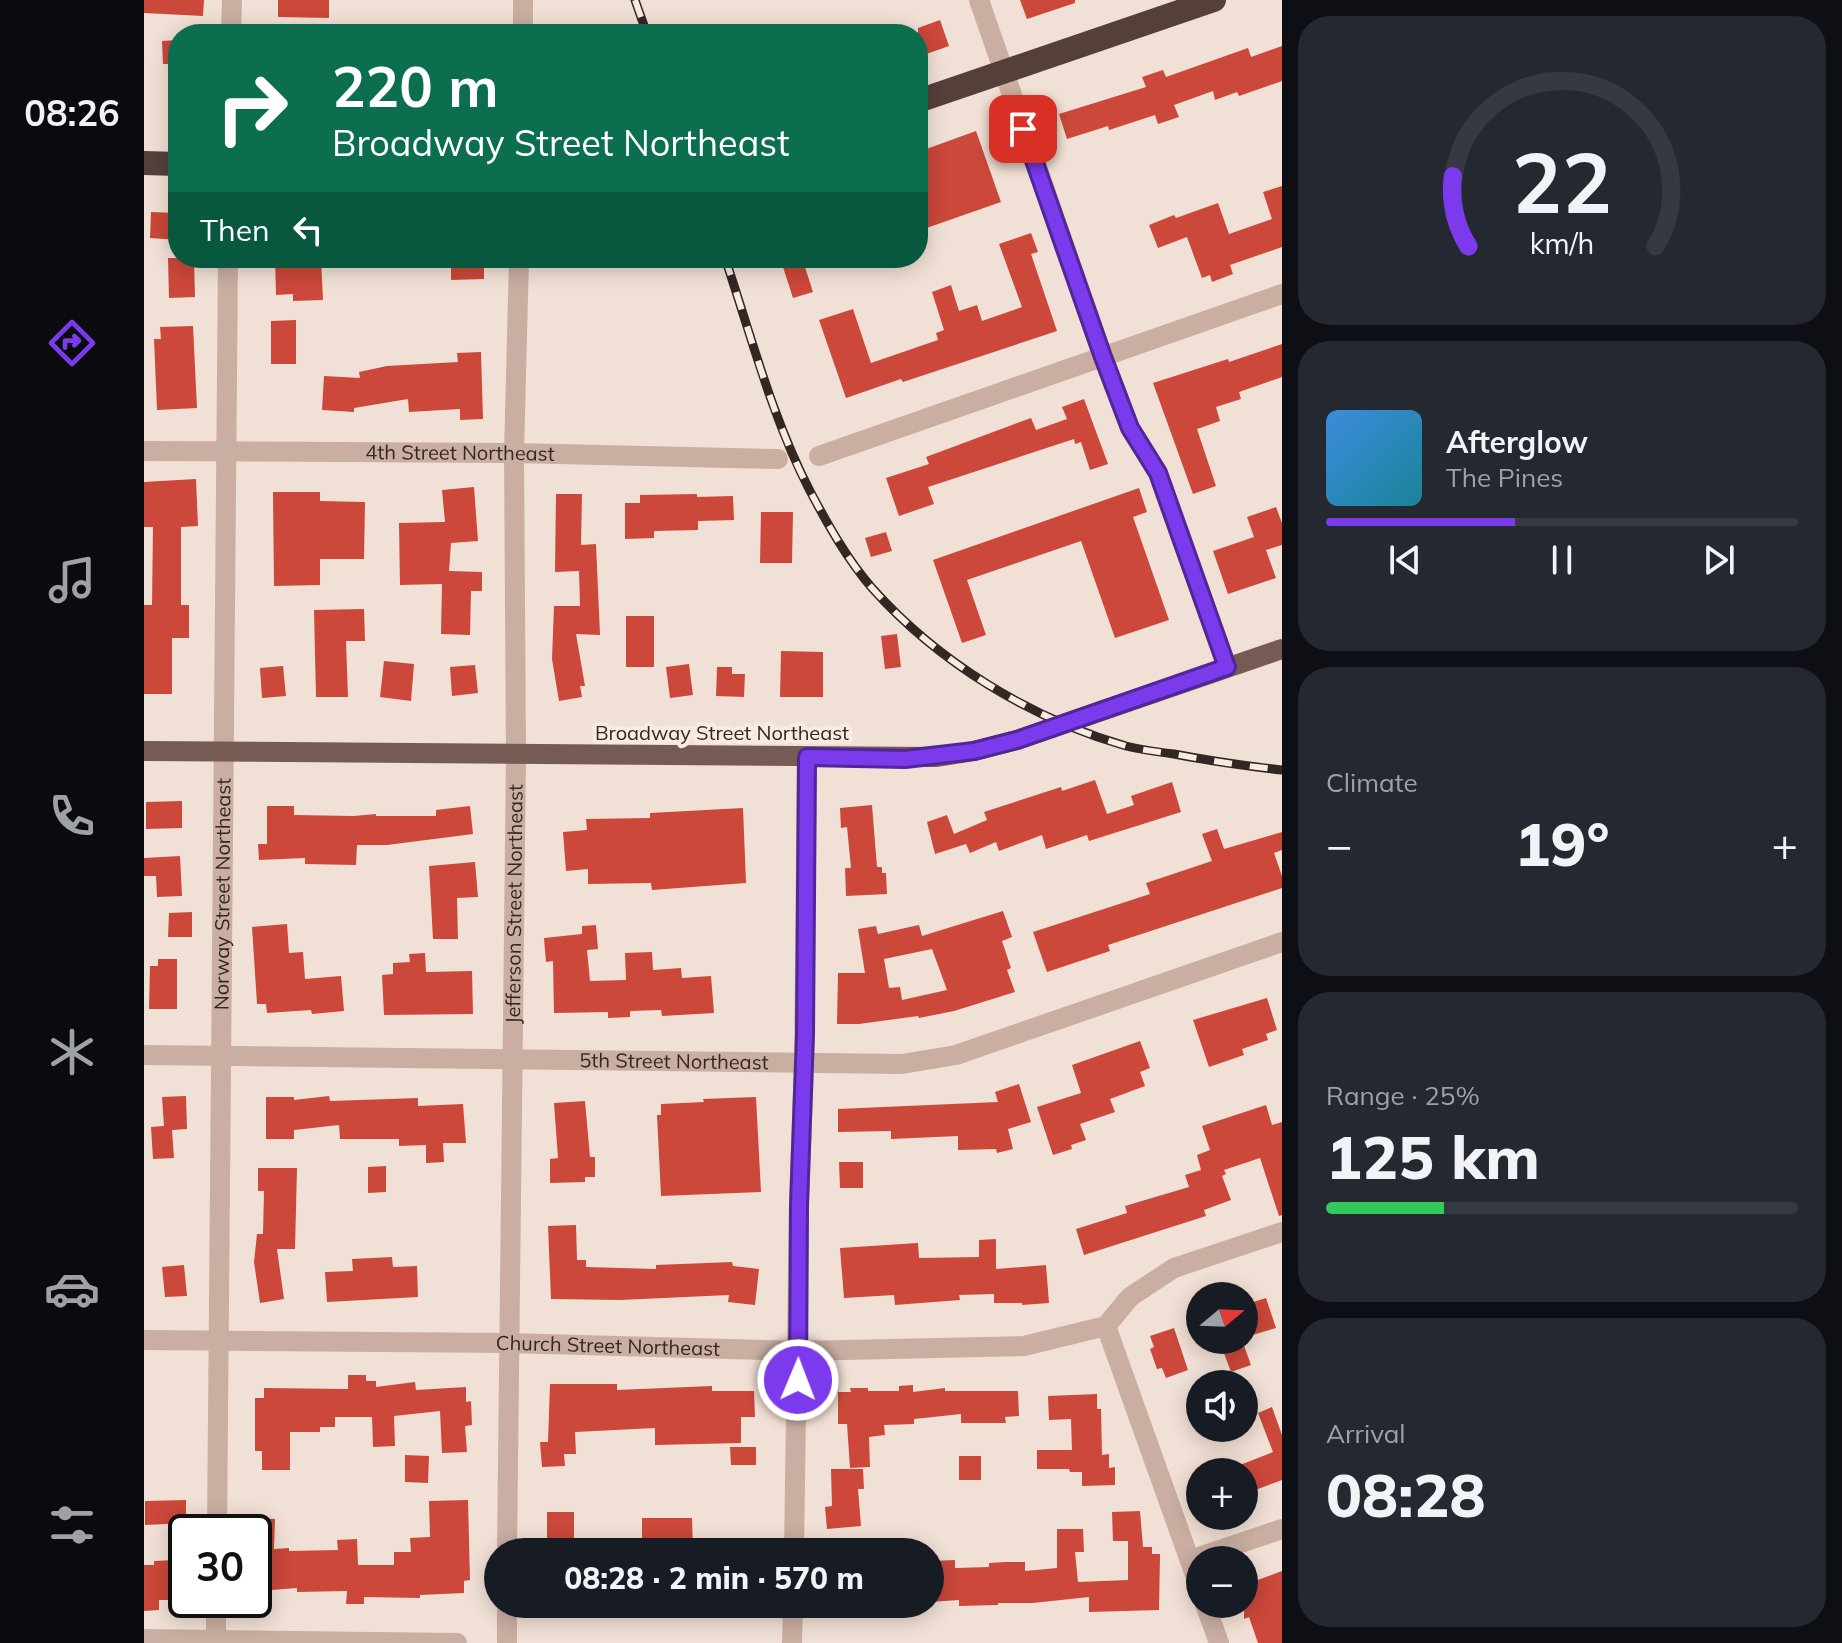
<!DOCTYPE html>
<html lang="en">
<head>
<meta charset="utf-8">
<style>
	body { margin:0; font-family:Mulish,sans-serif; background:#242831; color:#f1f3f6; height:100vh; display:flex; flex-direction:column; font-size:30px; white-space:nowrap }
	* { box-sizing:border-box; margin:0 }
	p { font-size:26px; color:#9ea1a6 }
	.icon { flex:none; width:44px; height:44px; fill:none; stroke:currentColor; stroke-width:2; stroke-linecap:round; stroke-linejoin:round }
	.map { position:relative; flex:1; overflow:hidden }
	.details { display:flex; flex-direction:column; gap:16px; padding:16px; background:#0d0f14; width:560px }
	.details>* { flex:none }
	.guide { position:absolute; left:24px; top:24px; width:760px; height:244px; border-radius:32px; box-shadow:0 4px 20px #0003; background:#0b6e4f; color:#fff; overflow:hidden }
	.needle { width:52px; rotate:71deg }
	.fabs { position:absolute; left:1042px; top:1282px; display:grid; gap:16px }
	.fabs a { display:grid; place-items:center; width:72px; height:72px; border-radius:50%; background:#171b24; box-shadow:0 4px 20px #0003; font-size:40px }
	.speed { position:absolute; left:24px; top:1514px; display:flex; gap:16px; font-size:40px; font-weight:700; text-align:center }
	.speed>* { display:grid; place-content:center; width:104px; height:104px; border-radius:50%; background:#171b24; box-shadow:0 4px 20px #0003; line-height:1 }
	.speed .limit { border:4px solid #111; border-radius:12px; background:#fff; color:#111 }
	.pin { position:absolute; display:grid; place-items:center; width:68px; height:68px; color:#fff; margin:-34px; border-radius:16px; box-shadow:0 4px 12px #0006 }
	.me { position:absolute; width:88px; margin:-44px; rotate:1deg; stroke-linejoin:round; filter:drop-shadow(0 0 6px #0008) }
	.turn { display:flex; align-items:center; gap:28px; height:168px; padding:0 32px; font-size:36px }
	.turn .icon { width:104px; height:104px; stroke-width:2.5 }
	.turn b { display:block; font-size:56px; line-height:68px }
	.then { display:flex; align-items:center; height:76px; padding:0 32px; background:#0003; gap:16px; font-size:30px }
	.big { font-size:60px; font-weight:800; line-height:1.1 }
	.details .tile { flex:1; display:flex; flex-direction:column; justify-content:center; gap:12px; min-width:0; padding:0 28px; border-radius:32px; background:#242831 }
	.details .dial { align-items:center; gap:0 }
	.dial svg { height:208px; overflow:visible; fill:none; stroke:#363941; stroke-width:7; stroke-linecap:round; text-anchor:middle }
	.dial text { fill:#f1f3f6; stroke:none }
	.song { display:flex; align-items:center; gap:24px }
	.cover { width:96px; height:96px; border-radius:12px; background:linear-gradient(135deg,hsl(210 70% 55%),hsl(190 70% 35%)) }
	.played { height:8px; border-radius:4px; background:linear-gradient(90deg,#7c3aed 40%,#363941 40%) }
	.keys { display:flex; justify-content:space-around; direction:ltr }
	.heat { display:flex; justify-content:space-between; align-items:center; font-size:44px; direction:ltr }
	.charge { height:12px; border-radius:6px; background:linear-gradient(90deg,#34c759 25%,#363941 0) }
	.trip { position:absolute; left:340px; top:1538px; width:460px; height:80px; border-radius:40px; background:#171b24; box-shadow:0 4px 20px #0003; font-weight:800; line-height:80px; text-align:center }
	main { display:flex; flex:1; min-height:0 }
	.tab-bar { display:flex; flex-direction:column; width:144px; justify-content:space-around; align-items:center; background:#090b0e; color:#9ea1a6 }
	.tab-bar .icon { width:56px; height:56px }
	.tab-bar .current { color:#7c3aed }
	.tab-bar b { font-size:36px; color:#f1f3f6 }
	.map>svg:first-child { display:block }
	.building { fill:#cb483a; fill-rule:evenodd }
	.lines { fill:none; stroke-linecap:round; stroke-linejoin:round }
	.minor { stroke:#c9aea1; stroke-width:20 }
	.major { stroke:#765b54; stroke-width:20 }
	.highway { stroke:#553f3b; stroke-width:24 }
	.rail-casing { stroke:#332724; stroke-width:9 }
	.rail { stroke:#f9ebe1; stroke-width:6; stroke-dasharray:18; stroke-linecap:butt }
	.route-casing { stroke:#51269a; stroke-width:20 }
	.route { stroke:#7c3aed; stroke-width:14 }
	.labels { text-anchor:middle; stroke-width:8; stroke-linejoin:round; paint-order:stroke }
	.street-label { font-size:20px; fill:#332724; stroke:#f9ebe1 }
</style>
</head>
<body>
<main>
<nav class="tab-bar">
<b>08:26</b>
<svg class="icon current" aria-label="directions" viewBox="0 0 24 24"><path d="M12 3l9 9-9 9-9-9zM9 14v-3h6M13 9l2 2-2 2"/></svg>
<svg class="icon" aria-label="music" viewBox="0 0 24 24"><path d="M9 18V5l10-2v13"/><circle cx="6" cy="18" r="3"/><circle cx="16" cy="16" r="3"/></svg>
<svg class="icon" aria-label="phone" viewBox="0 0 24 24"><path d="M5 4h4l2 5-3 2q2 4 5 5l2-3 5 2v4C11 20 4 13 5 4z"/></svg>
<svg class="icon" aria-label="climate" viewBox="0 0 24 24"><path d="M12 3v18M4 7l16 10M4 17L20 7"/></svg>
<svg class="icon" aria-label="car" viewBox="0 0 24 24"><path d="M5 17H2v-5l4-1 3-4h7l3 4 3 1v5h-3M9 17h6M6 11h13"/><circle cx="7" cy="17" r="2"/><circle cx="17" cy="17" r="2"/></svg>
<svg class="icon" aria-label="filters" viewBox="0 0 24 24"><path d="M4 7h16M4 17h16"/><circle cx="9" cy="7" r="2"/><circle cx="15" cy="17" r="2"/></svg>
</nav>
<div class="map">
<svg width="1138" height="1643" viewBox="0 0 1138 1643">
	<rect width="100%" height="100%" fill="#f1e0d5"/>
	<g class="building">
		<polygon points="0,0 60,0 59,16 0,13"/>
		<polygon points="134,0 185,0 185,18 134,17"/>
		<polygon points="876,0 931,0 931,3 883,19"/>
		<polygon points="796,20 805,46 774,57 774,28"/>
		<polygon points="34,40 34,64 19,64 18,41"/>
		<polygon points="1138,46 1138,81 1095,96 1093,92 1071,100 1069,91 1030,105 1035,117 1014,124 1011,115 965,130 964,126 923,139 915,114 1002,87 998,77 1019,70 1022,77 1104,48 1107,57"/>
		<polygon points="832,131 857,202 774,231 774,152"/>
		<polygon points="1138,186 1138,247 1086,265 1089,274 1068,282 1066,275 1058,278 1043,237 1014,248 1005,225 1030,215 1032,218 1074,203 1085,234 1128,219 1119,192"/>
		<polygon points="7,212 34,213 34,240 6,238"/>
		<polygon points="887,233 894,252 887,254 913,331 759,382 757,379 702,398 675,320 709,309 727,363 794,340 792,333 800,330 788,292 807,285 815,311 833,305 838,321 878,307 855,244"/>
		<polygon points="24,258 50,258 51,297 25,298"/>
		<polygon points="177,258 179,300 149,301 149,294 132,295 131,259"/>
		<polygon points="307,258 340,258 340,279 307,280"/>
		<polygon points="658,258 669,292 649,298 638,264"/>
		<polygon points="152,320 152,364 127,364 127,321"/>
		<polygon points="49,326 53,408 13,410 10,339 17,339 16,327"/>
		<polygon points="1138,344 1138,377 1095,392 1097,399 1072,407 1076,421 1053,429 1072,486 1049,494 1009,383 1084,359 1085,362"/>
		<polygon points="337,352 339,419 316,420 316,409 265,412 264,399 210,408 210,412 178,410 180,376 216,378 215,372 243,366 314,362 313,353"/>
		<polygon points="940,399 964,464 946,470 937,442 931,444 930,439 784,487 790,504 755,516 742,478 785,464 782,457 887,418 892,430 923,419 918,407"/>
		<polygon points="52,479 54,526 37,527 37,605 45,605 45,638 28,638 28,694 0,694 0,605 8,605 9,527 0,527 0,482"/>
		<polygon points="330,487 334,541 307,543 305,571 338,572 338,591 327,591 326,635 297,634 298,584 256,585 255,523 301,522 298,490"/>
		<polygon points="995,488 1003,512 989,517 1025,620 971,638 937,541 823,580 842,635 818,643 789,560"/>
		<polygon points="129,492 176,492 176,501 221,502 220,559 176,559 176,585 130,586"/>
		<polygon points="412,494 438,494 437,545 452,544 456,635 432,634 441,686 436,686 438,697 415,701 408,659 410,606 436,606 435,571 411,572"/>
		<polygon points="553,494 553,497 589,496 590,520 554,521 554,530 510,531 510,538 481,539 481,503 496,503 496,495"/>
		<polygon points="1132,507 1138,523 1138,545 1122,550 1132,578 1084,594 1069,551 1110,537 1103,517"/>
		<polygon points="617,512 649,512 648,563 616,563"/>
		<polygon points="742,532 748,551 727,557 721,538"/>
		<polygon points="220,609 221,641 202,641 204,697 172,697 170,610"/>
		<rect x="482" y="616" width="28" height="51"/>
		<polygon points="753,634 757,667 741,669 737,636"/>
		<polygon points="637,651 679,652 679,697 636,697"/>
		<polygon points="240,661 270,664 267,701 236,697"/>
		<polygon points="545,664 549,695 526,698 522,667"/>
		<polygon points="331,665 334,693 308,696 306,667"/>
		<polygon points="139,666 142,696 118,698 116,668"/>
		<polygon points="573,667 588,667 588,674 601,674 600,697 572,696"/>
		<polygon points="951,780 963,814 990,805 987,796 1028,782 1037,812 945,841 943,835 902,849 898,835 855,851 852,842 826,853 822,844 791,854 783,822 803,815 810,834 843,820 840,812 917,787 918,791"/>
		<polygon points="38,801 38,828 2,829 2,802"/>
		<polygon points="728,805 733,867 738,867 738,873 742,873 743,894 702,896 701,868 707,868 703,827 697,828 696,808"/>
		<polygon points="123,806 150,806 150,815 210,816 232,814 232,816 292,816 292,810 326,806 329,834 243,845 213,845 212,865 161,864 161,858 115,860 114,844 123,844"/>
		<polygon points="599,808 602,883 508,890 507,883 444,884 444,869 422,871 419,832 443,830 442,819 506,818 506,813"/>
		<polygon points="1073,829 1080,849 1138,832 1138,850 1130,853 1138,876 1138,888 964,945 966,951 903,972 889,932 1006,894 1002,883 1068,861 1058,834"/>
		<polygon points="36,856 38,896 13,897 12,876 0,876 0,858"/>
		<polygon points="331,862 334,897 313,898 314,939 289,939 285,866"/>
		<path d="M859,911L868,937L858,941L867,968L863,970L871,992L810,1011L775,1018L774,1016L715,1024H693L694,973H721L714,929L732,926L734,934L775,925L778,936ZM788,949L803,990L758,1000L756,987L745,988L740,959Z"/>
		<polygon points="48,912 48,937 24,937 25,913"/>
		<polygon points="143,924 145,953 159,952 161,979 197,976 200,1011 168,1014 167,1010 123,1013 122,1004 113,1004 108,927"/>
		<polygon points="452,925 454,949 443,950 446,981 482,980 481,953 508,952 509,970 537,968 538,978 567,976 570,1013 518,1016 517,1010 486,1011 486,1017 464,1018 464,1012 410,1013 409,961 402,962 400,938 438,934 438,926"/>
		<polygon points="281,953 282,972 328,971 329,1014 240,1015 238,975 249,974 249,963 266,962 265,954"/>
		<polygon points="14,959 33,959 33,1009 5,1009 6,966 14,966"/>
		<polygon points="1123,998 1133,1030 1122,1034 1124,1040 1098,1049 1100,1055 1065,1067 1049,1020"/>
		<polygon points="996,1041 1006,1068 996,1072 1001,1086 966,1099 971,1112 936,1124 942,1140 927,1145 928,1149 909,1155 893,1107 937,1093 928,1065"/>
		<polygon points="875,1084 887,1122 864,1129 869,1149 853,1153 852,1149 814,1150 814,1136 747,1139 747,1131 694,1132 694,1109 854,1102 851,1092"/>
		<polygon points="42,1096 43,1129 28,1130 30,1158 9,1159 7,1127 20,1126 18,1097"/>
		<polygon points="185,1096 186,1101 274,1098 274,1106 319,1104 322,1143 299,1143 300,1162 282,1163 282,1145 255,1146 255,1139 196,1139 195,1125 150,1130 150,1139 122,1139 122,1097 150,1097 150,1100"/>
		<polygon points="612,1097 617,1192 517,1196 513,1115 517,1115 517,1104 560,1102 559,1099"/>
		<polygon points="441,1101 446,1157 451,1157 451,1177 441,1177 441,1182 406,1183 406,1159 414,1158 410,1103"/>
		<polygon points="1122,1105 1128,1125 1138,1122 1138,1215 1135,1216 1116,1158 1080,1170 1082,1174 1078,1176 1087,1200 1060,1210 1062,1216 940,1255 932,1229 983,1213 981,1206 1045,1187 1041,1175 1057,1170 1053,1155 1066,1150 1058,1126"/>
		<polygon points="695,1162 719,1162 719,1188 696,1188"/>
		<polygon points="242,1166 242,1192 224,1193 224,1167"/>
		<polygon points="114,1168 153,1168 151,1249 133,1249 140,1299 116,1303 110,1262 113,1234 119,1234 120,1191 114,1191"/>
		<polygon points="432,1225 433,1260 442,1260 442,1267 512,1269 512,1265 588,1262 589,1266 615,1269 611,1305 584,1302 585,1295 476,1300 407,1299 404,1226"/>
		<polygon points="852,1239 852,1269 902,1265 905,1303 878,1305 878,1303 850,1303 850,1294 815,1295 816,1300 751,1305 750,1295 700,1298 696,1248 774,1243 775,1258 835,1257 835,1240"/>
		<polygon points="248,1257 249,1267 273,1266 274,1297 183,1302 181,1272 209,1271 208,1259"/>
		<polygon points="40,1265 43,1296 21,1297 18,1267"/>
		<polygon points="1122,1298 1132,1328 1105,1336 1100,1321 1100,1305"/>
		<polygon points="1030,1328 1044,1370 1022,1378 1018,1368 1013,1369 1006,1349 1010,1347 1006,1336"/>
		<polygon points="1075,1340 1098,1340 1107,1365 1087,1372"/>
		<polygon points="204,1375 222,1375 222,1381 232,1381 232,1387 271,1382 272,1390 322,1387 322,1402 327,1401 328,1425 321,1426 323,1452 298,1453 296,1411 250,1416 251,1446 229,1447 228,1417 191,1417 191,1427 176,1427 176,1432 146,1432 146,1470 118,1470 118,1451 111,1451 111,1398 120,1398 120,1388 204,1389"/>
		<polygon points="406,1384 473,1384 473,1390 568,1386 568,1391 610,1391 611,1417 597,1417 597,1443 511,1445 511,1428 431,1432 432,1454 420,1454 421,1466 398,1467 396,1442 404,1442"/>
		<polygon points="769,1385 769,1392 801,1388 801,1391 874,1391 875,1416 861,1417 862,1423 817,1423 817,1414 770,1419 770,1424 740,1425 741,1435 725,1437 726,1467 706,1468 703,1424 694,1424 694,1392 707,1392 706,1388 724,1388 724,1391 755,1391 755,1386"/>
		<polygon points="953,1394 953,1409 957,1409 958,1455 965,1454 965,1468 971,1467 971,1485 938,1486 938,1472 926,1472 925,1469 893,1469 893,1450 928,1450 927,1419 905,1420 904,1396"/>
		<polygon points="1128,1407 1138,1435 1138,1480 1106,1492 1096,1465 1129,1452 1114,1413"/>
		<polygon points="586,1447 612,1447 612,1465 587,1465"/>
		<polygon points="261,1455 285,1456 284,1483 261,1482"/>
		<rect x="815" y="1456" width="22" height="24"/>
		<polygon points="687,1469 719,1469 720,1489 714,1489 717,1526 683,1529 681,1507 688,1506"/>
		<polygon points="42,1500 42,1523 1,1525 1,1501"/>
		<polygon points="324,1500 326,1580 320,1581 320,1593 276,1595 276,1598 220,1597 220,1604 202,1604 203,1591 153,1592 153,1588 115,1591 111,1518 131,1519 130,1549 145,1548 145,1551 194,1550 193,1540 213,1539 214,1565 250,1565 250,1552 267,1552 266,1538 286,1537 285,1501"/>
		<polygon points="996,1511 999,1547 1008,1547 1008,1554 1016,1554 1015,1610 945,1612 945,1597 889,1603 854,1603 854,1605 815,1606 815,1600 786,1602 786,1561 811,1560 811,1568 845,1567 845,1563 861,1562 881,1562 881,1571 913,1568 913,1529 939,1529 940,1552 931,1552 934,1582 984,1580 984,1541 969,1541 968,1512"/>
		<rect x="403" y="1512" width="27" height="40"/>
		<polygon points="498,1518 548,1518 549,1552 498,1552"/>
		<polygon points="31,1560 32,1600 15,1600 15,1610 0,1611 0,1565 10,1565 10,1561"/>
		<polygon points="1138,1571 1138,1643 1114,1643 1105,1617 1100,1619 1100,1585"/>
	</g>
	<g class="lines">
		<g class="minor">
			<polyline points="835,0 959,357 986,428 1014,473 1083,667"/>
			<polyline points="87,34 88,0"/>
			<polyline points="379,34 379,0"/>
			<path id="s1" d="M0,451L370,453L634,459"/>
			<polyline points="675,456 1138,294"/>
			<path id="s2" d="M0,1055L758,1064L812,1055L1138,942"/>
			<polyline points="962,1326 1056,1589"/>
			<path id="s3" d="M0,1340L365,1343L654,1351L880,1346L962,1326L986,1297L1030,1268L1138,1232"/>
			<path id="s4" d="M73,1532L84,258"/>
			<path id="s5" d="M363,1552L372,755L370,453L375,258"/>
			<polyline points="650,1552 655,1205 660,1062 663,757"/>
			<polyline points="1046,1560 1138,1529"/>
			<polyline points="1061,1604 1075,1643"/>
			<polyline points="0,1639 313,1643"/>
			<polyline points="72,1643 72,1600"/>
			<polyline points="363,1643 363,1604"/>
			<polyline points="648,1643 649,1604"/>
		</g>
		<polyline class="major" points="0,751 793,757 830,751 873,740 1138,649"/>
		<g class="highway">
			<polyline points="774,101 1070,0"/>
			<polyline points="0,163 34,164"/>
		</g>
		<g class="rail-casing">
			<g id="rail">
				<polyline points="491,0 503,34"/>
				<path d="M581,258C607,335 628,418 666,491C684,525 703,559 728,588C795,663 886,718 982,746C998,750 1014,752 1030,754C1066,761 1102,766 1138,770"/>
			</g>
		</g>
		<use href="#rail" class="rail"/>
	</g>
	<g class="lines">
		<g class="route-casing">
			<polyline id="route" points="654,1380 655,1205 661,1035 663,757 761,759 830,751 873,740 1083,667 1014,473 986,428 959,357 879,129"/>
		</g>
		<use href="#route" class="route"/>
	</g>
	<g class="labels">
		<g class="street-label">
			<text dy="7" stroke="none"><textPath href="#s1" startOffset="316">4th Street Northeast</textPath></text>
			<text x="578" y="740">Broadway Street Northeast</text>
			<text dy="7" stroke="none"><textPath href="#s4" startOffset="638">Norway Street Northeast</textPath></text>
			<text dy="7" stroke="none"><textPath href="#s5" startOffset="648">Jefferson Street Northeast</textPath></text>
			<text dy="7" stroke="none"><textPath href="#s2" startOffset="530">5th Street Northeast</textPath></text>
			<text dy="7" stroke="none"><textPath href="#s3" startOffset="464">Church Street Northeast</textPath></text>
		</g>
	</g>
</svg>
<div class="fabs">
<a><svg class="needle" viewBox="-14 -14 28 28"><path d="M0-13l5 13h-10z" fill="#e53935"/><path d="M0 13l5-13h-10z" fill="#9ea1a6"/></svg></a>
<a><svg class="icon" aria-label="sound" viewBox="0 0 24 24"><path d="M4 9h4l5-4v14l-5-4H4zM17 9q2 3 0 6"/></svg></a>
<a>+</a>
<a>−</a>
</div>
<div class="speed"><div class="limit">30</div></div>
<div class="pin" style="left:879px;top:129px;background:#d93025"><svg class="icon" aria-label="arrive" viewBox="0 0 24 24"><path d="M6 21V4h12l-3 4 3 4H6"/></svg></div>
<svg class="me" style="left:654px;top:1380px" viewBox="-20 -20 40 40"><circle r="17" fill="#7c3aed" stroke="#fff" stroke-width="3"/><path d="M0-11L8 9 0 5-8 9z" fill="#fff"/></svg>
<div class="trip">08:28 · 2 min · 570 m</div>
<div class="guide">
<div class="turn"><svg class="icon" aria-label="right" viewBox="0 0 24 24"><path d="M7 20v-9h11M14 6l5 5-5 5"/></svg><div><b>220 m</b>Broadway Street Northeast</div></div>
<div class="then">Then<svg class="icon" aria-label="left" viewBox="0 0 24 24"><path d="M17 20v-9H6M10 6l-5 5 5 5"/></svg></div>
</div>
</div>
<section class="details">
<div class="tile dial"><svg viewBox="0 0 100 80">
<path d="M14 69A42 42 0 1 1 86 69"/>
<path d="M14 69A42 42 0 0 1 8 42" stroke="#7c3aed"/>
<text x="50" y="56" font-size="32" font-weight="700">22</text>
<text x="50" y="72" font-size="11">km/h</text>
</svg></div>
<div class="tile">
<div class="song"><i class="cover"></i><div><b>Afterglow</b><p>The Pines</p></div></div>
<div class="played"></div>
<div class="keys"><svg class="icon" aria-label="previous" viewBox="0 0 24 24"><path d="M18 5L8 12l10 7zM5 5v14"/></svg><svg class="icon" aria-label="pause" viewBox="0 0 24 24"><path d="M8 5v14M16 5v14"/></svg><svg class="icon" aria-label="next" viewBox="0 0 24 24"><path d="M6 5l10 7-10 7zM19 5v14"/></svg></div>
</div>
<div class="tile"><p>Climate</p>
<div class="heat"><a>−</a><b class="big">19°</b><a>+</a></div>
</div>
<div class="tile"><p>Range · 25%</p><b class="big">125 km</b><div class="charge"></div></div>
<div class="tile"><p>Arrival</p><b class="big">08:28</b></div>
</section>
</main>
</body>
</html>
